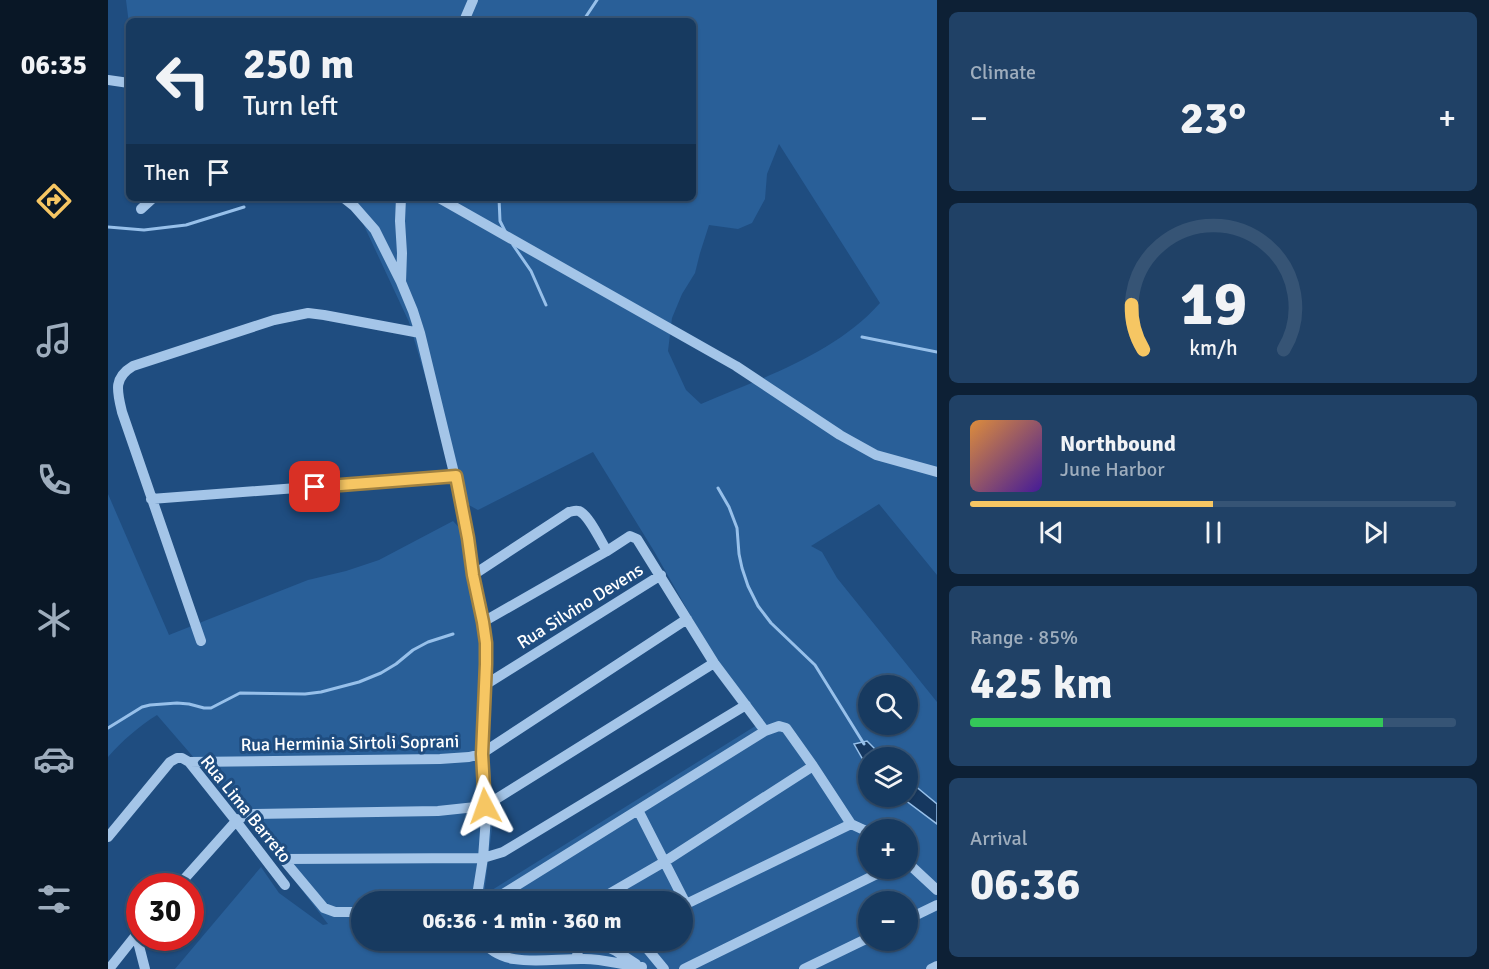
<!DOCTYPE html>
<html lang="en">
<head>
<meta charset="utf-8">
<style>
	:root { --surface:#173a60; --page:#204166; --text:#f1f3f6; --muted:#9eadbd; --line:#365475; --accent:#f6c663 }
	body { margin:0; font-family:Signika,sans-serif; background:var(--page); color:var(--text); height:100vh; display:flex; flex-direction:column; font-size:22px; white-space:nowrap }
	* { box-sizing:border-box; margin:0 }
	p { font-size:20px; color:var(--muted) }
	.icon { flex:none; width:33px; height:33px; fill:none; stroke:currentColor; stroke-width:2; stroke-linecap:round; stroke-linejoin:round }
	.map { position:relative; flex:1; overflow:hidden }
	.sheet { display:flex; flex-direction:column; gap:12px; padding:12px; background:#0d2035; width:552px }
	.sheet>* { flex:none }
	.top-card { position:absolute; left:18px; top:18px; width:570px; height:183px; border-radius:9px; box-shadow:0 2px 4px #0004,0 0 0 2px var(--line); background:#173a60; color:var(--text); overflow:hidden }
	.controls { position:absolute; left:750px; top:675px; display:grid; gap:12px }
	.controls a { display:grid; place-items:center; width:60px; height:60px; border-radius:50%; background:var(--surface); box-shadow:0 2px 4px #0004,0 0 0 2px var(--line); font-size:30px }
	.speed { position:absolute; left:18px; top:873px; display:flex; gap:12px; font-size:30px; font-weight:700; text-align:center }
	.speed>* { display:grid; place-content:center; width:78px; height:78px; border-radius:50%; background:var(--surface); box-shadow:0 2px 4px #0004,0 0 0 2px var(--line); line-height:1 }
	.speed .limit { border:9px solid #d22; background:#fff; color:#111 }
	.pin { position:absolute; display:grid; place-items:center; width:51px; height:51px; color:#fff; margin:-26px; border-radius:12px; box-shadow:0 3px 9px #0006 }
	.me { position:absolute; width:66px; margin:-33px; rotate:356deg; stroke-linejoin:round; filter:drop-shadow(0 0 4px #0008) }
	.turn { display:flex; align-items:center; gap:21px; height:126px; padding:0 18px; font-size:27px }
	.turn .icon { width:78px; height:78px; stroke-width:2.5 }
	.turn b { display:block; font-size:42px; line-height:51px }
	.then { display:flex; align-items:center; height:57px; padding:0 18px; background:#0003; gap:12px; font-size:22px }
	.big { font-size:45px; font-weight:800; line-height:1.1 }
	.sheet .widget { flex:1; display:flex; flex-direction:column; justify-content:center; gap:9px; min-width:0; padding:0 21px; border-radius:9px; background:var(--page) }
	.sheet .dial { align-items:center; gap:0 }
	.dial svg { height:156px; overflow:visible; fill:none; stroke:var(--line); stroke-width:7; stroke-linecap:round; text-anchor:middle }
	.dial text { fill:var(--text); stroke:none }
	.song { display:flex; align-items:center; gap:18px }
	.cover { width:72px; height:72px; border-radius:9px; background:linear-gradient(135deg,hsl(30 70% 55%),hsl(260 70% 35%)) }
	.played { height:6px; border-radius:3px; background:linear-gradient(90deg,var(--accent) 50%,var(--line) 50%) }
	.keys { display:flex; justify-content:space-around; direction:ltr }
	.heat { display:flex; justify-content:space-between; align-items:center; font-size:33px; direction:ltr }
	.charge { height:9px; border-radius:4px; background:linear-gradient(90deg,#34c759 85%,var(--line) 0) }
	.trip { position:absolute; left:243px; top:891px; width:342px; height:60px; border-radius:30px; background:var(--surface); box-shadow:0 2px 4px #0004,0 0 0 2px var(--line); font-weight:800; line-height:60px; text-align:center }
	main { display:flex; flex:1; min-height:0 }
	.dock { display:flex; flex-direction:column; width:108px; justify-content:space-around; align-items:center; background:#091726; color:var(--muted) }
	.dock .icon { width:42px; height:42px }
	.dock .current { color:var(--accent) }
	.dock b { font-size:27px; color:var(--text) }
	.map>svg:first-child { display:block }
	.green { fill:#295f98; fill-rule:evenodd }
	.water { fill:#15375f; stroke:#97c0ea; stroke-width:1.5 }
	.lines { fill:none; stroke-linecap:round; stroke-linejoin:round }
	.stream { stroke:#97c0ea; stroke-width:3 }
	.minor { stroke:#a4c5e8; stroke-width:10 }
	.route-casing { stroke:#a08140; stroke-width:15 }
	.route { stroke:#f6c663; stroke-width:10 }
	.labels { text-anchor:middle; stroke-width:6; stroke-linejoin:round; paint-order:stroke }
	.street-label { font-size:18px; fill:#fff; stroke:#1f4d80 }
</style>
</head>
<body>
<main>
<nav class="dock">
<b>06:35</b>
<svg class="icon current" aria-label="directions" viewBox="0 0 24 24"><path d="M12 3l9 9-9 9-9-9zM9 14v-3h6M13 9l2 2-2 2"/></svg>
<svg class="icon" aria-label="music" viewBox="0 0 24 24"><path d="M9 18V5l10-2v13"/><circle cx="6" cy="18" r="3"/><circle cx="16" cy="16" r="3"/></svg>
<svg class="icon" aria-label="phone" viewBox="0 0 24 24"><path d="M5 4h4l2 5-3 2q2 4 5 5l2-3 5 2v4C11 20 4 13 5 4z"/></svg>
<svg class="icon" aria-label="climate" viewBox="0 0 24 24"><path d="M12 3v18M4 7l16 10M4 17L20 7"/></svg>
<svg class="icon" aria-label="car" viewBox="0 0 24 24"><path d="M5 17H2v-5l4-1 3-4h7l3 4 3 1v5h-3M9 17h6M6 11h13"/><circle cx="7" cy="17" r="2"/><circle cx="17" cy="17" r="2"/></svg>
<svg class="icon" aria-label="filters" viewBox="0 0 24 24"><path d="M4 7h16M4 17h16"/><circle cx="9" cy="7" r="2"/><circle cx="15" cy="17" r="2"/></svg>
</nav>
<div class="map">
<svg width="829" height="969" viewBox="0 0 829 969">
	<rect width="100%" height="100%" fill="#1f4d80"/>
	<path class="green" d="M18,0H829V575L771,504L703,546L714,552L729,578L829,702V804L800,780V758L775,757L759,741L754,758L760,764V796L793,797L829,824V969H67L153,867L171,893L215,925L220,924L144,825L49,715C31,726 14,741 0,757V494L61,635L200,580L238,571L271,560L345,521L362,539L380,705L384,828L376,895L649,725L618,678L546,551L485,452L370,510C360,505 350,499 350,488L301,322L245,202L239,198H585V21H21V24ZM671,144L772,303C727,354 654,378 593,404L578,390L560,351L564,318L574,294L587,273L592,253L601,225L630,229L644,223L657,199L659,174ZM760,686H800V724H760ZM760,830H800V868H760ZM254,902H574V940H254ZM760,902H800V940H760Z"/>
	<path class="water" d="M759,741L775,757L760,758V764L754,758L746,744Z
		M800,780L829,804V824L793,797L800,796Z"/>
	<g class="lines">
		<path class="stream" d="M475,21L489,0
			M391,198L392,221L397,231
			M0,227L36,230L78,225L136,207
			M405,245L423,271L438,305
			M754,337L829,352
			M610,488L621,507L629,528L631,554L634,568L640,586L650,606L663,623L707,665L756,744
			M0,728L34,707L42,705L69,703L81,704L96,708H103L132,693L197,694L213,692L251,682L273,673L288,664L305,650L320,642L345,634"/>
		<path class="minor" d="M356,21L365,0
			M0,80L21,83
			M236,198L246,206L267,230L293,282L305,311L312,333L354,506L378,643V665L373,754L378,817L375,858L368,902
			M293,198L292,221L294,253L293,282
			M331,198L628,366L732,435L768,455L829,472
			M33,209L45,198
			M43,499L348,476
			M365,575L461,512C466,511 467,510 471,511C481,515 493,542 499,551
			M375,622L499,551L522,536L529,539L606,663L657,731
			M93,641L14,412C9,391 5,378 25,366L166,320L200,313L216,315L312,333
			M377,685L553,575
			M81,762L332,759L361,757L373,754L579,619
			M530,810L578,904
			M141,814L330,811L377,806L606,663
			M141,814L175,859L216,908L227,912H254
			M0,837L62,762L69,758H74L81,762L128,821L177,885
			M175,859L375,858L395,852L638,705
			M800,865H802L829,890
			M70,886L128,821L133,818
			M382,902L657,731L671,726L678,728L705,766L743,824L756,830L760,838
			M487,902L556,862L705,766
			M574,906L743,824
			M800,919L829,905
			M28,934L37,969
			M374,940C394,969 436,959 473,959C493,958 514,965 534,967
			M377,940C393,950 410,947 426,940
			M485,940L508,951L528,964
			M534,940L537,946L556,969
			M468,959L473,940
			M1,969L32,930
			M576,969L781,868
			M696,969L760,938
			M823,969L829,966"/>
	</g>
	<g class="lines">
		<defs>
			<path id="route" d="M207,487L348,476L360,538L365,575L375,622L378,643V664L374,754L377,806"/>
		</defs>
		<use href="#route" class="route-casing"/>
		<use href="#route" class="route"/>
	</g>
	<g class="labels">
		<g class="street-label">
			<text transform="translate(472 606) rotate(-32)" y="6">Rua Silvino Devens</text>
			<text transform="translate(242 743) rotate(-1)" y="6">Rua Herminia Sirtoli Soprani</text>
			<text transform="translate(138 809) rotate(51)" y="6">Rua Lima Barreto</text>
		</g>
	</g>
</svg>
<div class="controls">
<a><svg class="icon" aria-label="search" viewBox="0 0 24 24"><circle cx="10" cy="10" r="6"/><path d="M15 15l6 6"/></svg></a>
<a><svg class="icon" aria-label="layers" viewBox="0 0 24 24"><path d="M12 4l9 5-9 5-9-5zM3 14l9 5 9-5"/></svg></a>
<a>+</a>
<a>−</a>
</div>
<div class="speed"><div class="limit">30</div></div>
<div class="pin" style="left:207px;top:487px;background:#d93025"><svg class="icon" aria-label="arrive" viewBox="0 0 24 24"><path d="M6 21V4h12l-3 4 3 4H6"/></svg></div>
<svg class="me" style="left:377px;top:806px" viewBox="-20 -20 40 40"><path d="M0-17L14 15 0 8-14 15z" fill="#f6c663" stroke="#fff" stroke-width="4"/></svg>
<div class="trip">06:36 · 1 min · 360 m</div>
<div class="top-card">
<div class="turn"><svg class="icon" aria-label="left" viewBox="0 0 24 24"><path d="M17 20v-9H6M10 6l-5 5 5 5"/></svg><div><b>250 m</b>Turn left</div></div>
<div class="then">Then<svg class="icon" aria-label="arrive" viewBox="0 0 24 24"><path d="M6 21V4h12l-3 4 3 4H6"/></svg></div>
</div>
</div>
<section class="sheet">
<div class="widget"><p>Climate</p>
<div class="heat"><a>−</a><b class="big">23°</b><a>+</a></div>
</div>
<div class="widget dial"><svg viewBox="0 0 100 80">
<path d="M14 69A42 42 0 1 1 86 69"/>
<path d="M14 69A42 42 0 0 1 8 46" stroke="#f6c663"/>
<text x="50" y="56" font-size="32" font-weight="700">19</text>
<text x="50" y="72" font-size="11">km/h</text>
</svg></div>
<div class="widget">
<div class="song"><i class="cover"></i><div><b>Northbound</b><p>June Harbor</p></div></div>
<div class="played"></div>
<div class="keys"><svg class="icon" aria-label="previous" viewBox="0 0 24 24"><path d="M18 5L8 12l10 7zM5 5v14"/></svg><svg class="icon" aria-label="pause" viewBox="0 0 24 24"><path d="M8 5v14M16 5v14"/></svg><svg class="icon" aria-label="next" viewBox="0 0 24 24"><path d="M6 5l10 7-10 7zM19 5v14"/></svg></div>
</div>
<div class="widget"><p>Range · 85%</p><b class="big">425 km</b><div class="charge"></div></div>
<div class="widget"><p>Arrival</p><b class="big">06:36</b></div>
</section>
</main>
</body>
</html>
